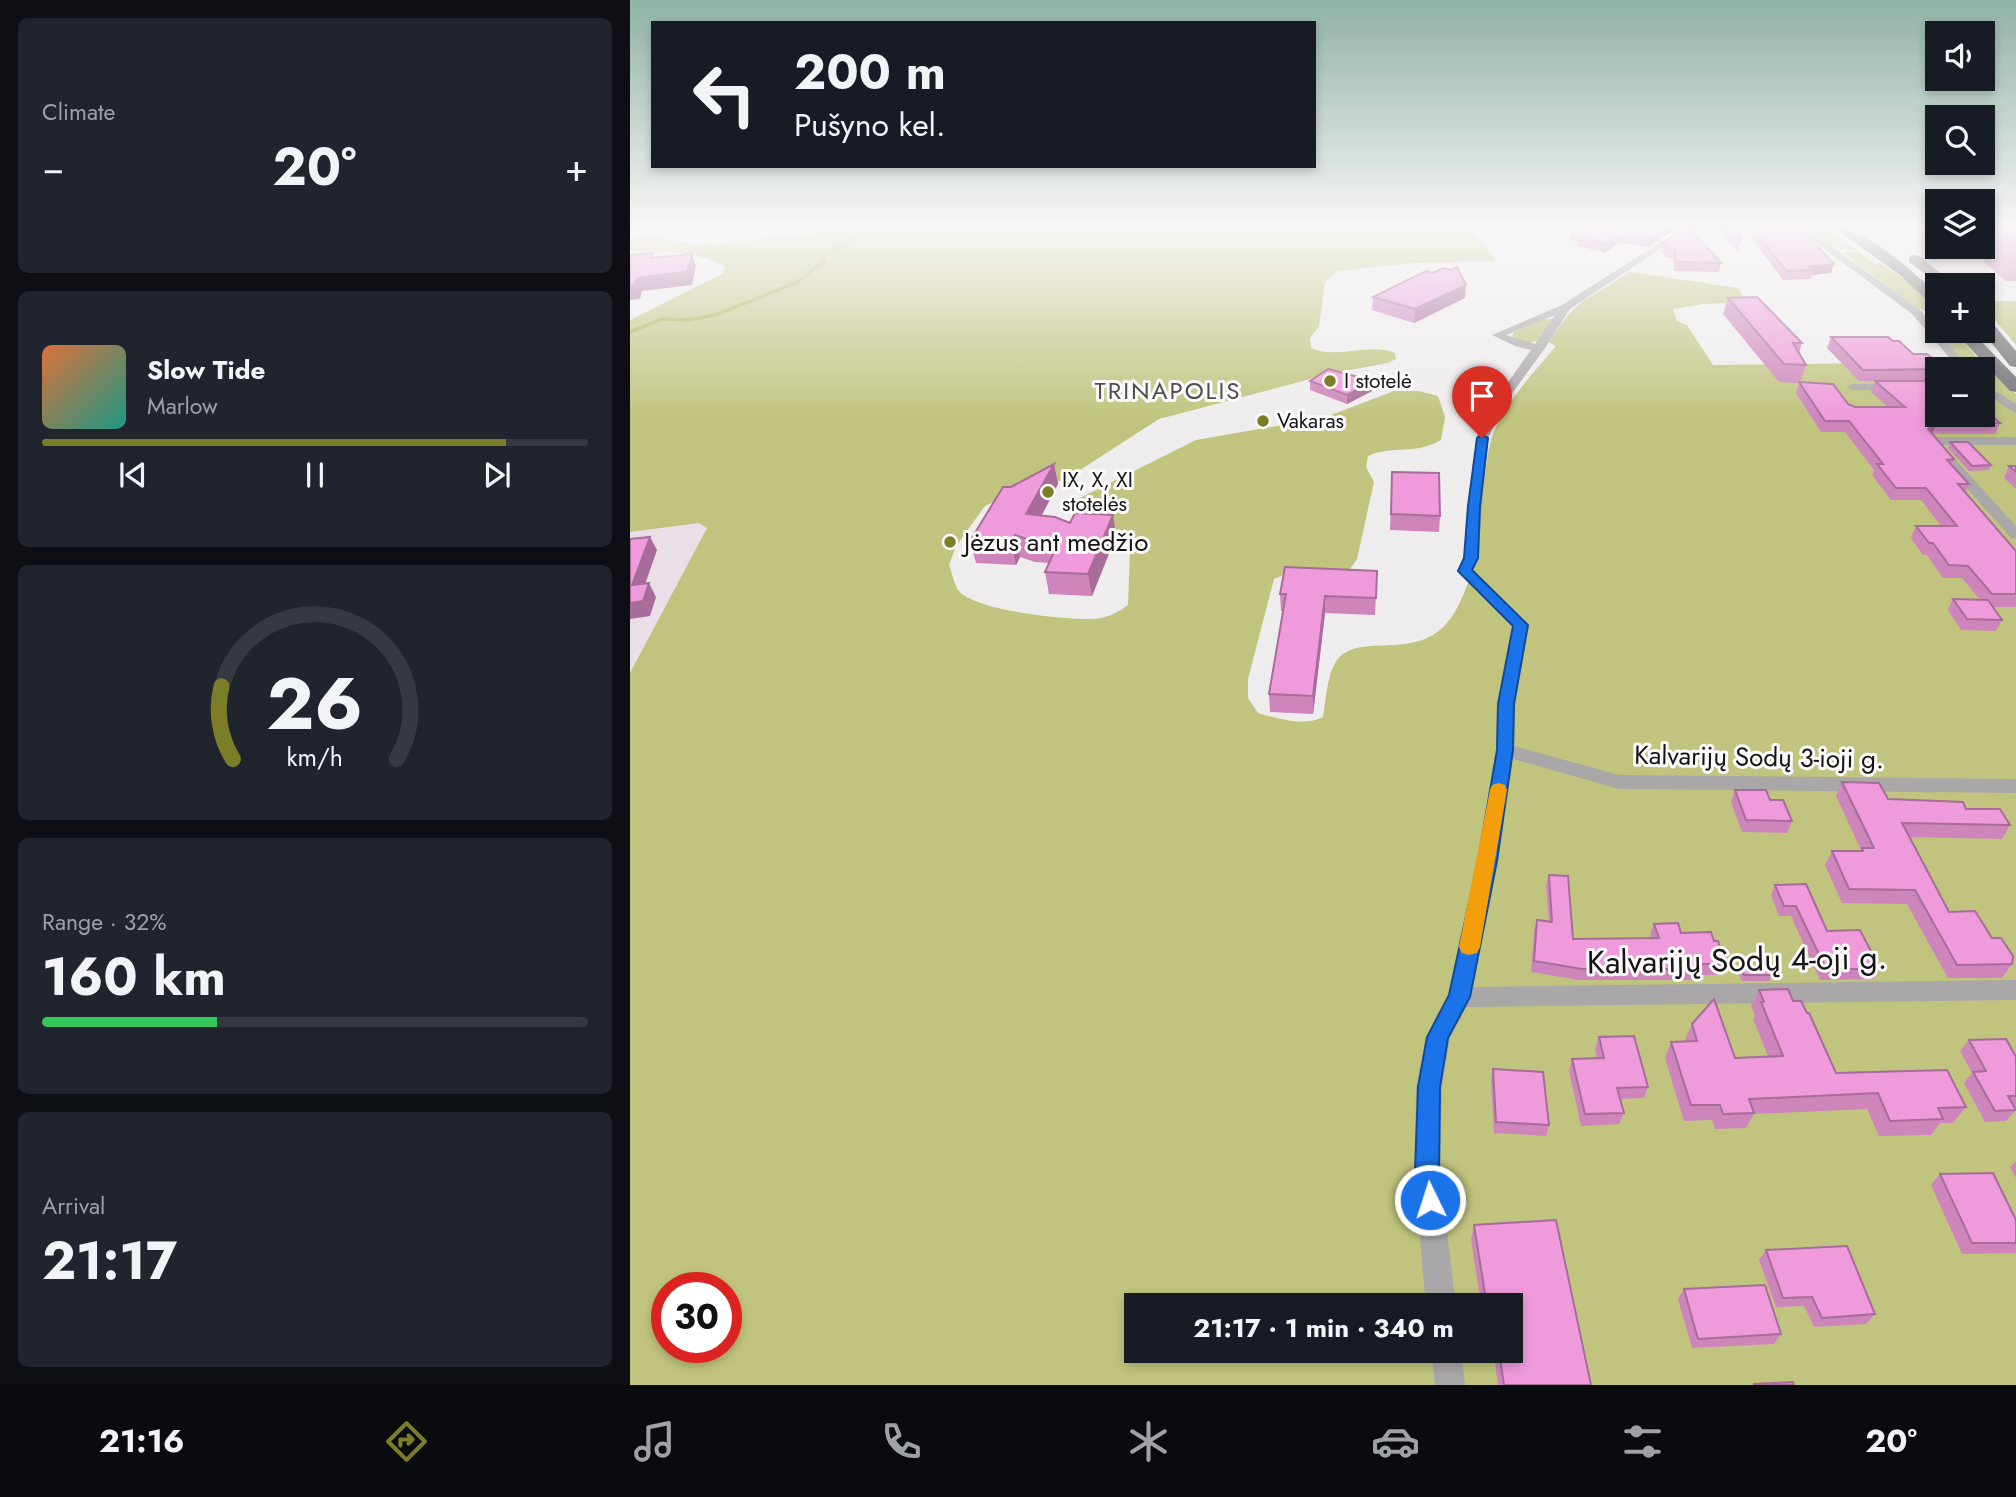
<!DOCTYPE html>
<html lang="en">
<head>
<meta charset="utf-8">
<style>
	:root { --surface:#171b24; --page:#20242c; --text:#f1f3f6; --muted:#9ea1a6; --line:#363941; --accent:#7b7e27 }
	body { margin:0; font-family:Jost,sans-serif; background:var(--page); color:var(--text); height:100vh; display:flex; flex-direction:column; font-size:26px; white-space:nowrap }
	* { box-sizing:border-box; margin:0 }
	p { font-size:23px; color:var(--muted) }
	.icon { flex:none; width:38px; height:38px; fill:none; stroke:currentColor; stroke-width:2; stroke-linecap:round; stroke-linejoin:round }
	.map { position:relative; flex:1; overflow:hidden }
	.panel { display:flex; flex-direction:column; gap:18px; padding:18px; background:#0d0f14; width:630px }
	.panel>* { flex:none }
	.hud { position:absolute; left:21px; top:21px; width:665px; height:147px; border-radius:0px; box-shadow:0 4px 10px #0003; background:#171b24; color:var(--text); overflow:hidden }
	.tools { position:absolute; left:1295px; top:21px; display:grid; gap:14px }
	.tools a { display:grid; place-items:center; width:70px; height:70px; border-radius:0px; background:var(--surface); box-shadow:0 4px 10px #0003; font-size:35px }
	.speed { position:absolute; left:21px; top:1272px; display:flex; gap:14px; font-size:35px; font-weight:700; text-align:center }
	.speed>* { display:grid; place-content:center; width:91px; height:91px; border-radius:50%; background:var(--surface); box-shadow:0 4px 10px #0003; line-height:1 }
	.speed .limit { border:10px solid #d22; background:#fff; color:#111 }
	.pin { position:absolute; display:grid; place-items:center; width:60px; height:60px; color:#fff; margin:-72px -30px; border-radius:50% 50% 50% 0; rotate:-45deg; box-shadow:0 0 7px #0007 }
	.pin .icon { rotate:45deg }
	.me { position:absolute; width:77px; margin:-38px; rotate:356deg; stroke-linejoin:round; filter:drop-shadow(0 0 5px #0008) }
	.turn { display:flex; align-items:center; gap:24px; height:147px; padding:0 28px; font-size:32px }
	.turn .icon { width:91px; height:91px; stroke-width:2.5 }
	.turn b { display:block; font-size:49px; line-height:60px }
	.big { font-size:52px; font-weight:700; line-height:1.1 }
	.panel .widget { flex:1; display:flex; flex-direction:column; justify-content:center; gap:10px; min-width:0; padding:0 24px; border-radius:10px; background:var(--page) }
	.panel .dial { align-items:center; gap:0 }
	.dial svg { height:182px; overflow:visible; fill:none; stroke:var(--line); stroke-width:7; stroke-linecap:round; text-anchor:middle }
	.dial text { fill:var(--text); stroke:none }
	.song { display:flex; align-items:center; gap:21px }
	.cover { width:84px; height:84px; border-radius:10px; background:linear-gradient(135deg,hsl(20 70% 55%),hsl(170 70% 35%)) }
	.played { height:7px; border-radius:4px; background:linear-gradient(90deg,var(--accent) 85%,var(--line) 85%) }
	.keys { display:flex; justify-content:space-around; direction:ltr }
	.heat { display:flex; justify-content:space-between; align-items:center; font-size:38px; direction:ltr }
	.charge { height:10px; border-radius:5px; background:linear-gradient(90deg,#34c759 32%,var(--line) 0) }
	.trip { position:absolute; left:494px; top:1293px; width:399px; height:70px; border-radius:0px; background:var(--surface); box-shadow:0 4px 10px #0003; font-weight:700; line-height:70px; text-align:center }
	.menu { display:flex; height:112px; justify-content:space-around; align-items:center; background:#090b0e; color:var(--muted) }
	.menu .icon { width:49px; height:49px }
	.menu .on { color:var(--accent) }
	.menu b { font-size:32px; color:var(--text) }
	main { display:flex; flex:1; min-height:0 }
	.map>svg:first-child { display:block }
	.built { fill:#e9dfe6 }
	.green { fill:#c0c47e; fill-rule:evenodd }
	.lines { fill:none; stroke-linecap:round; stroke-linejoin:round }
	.stream { stroke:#aaad43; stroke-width:3.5 }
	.street { fill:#a9a7a8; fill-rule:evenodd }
	.primary { fill:#706e70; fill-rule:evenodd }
	.wall { fill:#ce85bc }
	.shaded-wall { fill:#a76c99 }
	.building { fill:#ef9bdb; stroke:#a76c99; stroke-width:2 }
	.route { fill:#1a73e8; stroke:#114b97; stroke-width:2 }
	.slow { fill:#f59e0b }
	.poi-dot { fill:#7b7e27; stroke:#fcf9fb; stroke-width:2.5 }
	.labels { text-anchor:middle; stroke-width:6; stroke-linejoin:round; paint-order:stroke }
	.far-poi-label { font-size:21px; fill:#161516; stroke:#fcf9fb; text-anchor:start }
	.far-quarter-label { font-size:24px; letter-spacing:2px; fill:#504d4f; stroke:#fcf9fb }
	.poi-label { font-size:26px; fill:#161516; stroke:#fcf9fb; text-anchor:start }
	.street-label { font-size:26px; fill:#161516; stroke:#fcf9fb }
	.near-street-label { font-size:32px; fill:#161516; stroke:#fcf9fb }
</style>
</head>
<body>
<main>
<section class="panel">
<div class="widget"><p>Climate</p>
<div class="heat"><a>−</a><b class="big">20°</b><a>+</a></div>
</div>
<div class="widget">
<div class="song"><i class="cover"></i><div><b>Slow Tide</b><p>Marlow</p></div></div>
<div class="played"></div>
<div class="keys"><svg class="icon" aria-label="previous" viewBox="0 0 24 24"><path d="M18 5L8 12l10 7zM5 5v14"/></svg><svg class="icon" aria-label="pause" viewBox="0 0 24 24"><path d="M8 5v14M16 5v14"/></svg><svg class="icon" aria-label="next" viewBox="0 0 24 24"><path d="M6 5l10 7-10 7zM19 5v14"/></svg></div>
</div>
<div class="widget dial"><svg viewBox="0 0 100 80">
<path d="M14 69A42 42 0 1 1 86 69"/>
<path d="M14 69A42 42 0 0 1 9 37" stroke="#7b7e27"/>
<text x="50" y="56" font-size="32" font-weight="700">26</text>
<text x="50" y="72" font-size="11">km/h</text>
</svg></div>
<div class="widget"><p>Range · 32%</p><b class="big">160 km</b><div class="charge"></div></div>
<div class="widget"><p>Arrival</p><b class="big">21:17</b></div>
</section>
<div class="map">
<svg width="1386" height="1385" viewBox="0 0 1386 1385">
	<rect width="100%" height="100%" fill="#efecee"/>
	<path class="built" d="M1254,226H1307V247H1353V226H1386V259L1305,258Z
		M69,523L77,528L0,673V532Z"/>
	<path class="green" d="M217,226H838L842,229L867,261L785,263L707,271L695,282L689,326L680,338L681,348C707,360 738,342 765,353L766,359L758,363L703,373L529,419L436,479L372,498L355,506L326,546L319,565C322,572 324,584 328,590C344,611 437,620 463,619C477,618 487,613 498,605L500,551L495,535L452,520L442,510L448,499L566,440L693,418L764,391H789L808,396L815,417L811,440C786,455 762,445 738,456L736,467L744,482L727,559L720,569L684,574H657L644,579L618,679V698L628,713C650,719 672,727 693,717C696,700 697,674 707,660C733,628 795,669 827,608C848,570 849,527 854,484C856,469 857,452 862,437C874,403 903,374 926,346L918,342L938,315L952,302L1000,272L1108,288L1117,302L1073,304L1043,309L1047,321L1057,325L1083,365L1324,362L1332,369H1307V415H1353V388L1386,413V1385H0V673L77,528L69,523L0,532V320L92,274L95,266C66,252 31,249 0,251V239L29,238L69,245L112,242L144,237L164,238ZM37,1288H96V1348H37ZM506,1306H880V1351H506Z
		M1177,226H1194L1227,250C1204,251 1192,240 1177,226Z
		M1212,252H1229L1245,264L1251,263L1287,288L1307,309L1297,311L1285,307Z
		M1353,301H1386V345L1353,306Z
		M913,319H923L912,339L900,343L884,339L882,336L884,332Z
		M1307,331H1324L1350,361L1386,394V406L1353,381V369H1339Z"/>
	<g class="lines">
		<path class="stream" d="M0,332L32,319L59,320L86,315L165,283C178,276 181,268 195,262L191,259L194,254L207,252L202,250L219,243L221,237L214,230L218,226"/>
		<path class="street" d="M153,226H164L145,233V229Z
			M1056,226H1065L940,309L915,348L873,406L858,438L848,558L843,570L899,625L885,704L884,746L989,775L1386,779V793L989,789L883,759L867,861L843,987L1386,980V1000L836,1007L820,1038L812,1087L810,1174L826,1306H796L784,1174L786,1087L796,1037L818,996L847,861L866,750L867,704L883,626L827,571L834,558L846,438L861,406L901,350L885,346L862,335L932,305ZM925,315L905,344L876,335Z
			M1164,226H1173L1290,310L1340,369H1329L1282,314Z
			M1307,383V389L1222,390L1216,387L1222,384Z
			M1353,383L1386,404V414L1353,391Z
			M1302,437H1386V445H1312L1386,526V539L1381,538L1298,444L1296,441Z
			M801,1351H831L835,1385H805Z"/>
		<path class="primary" d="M1202,226C1234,226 1283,272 1307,294V306L1302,305L1270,275Z
			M1284,255L1289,256L1326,285H1310L1279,262V256Z
			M1353,317L1359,319L1386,351V367L1380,366L1352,331Z
			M1324,331H1341L1386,377V392L1380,391Z"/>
	</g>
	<path class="wall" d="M0,226H37L33,227Z
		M115,226H146L115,227Z
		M930,226H1052L1017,247L996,243L988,244L974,253L948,246V242L940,240L941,231L947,228Z
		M1060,226H1073L1064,234L1091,263L1089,272L1044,271L1043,259L1035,257L1032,251L1034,242Z
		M1082,226H1111L1110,243L1108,251Z
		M1113,226H1162L1201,273L1182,275L1181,279L1153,280Z
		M1368,228L1386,229V281H1376L1354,262Z
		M836,285L835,298L784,323L742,310L743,297Z
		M1098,298L1172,343L1169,353L1176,365L1170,382L1225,407H1258L1241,392L1245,381L1353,415V392L1362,399L1357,410H1355L1370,423L1365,434H1303L1324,459L1322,464L1339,484L1335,493L1386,551V607H1363L1372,620L1366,631L1331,630L1318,610L1323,599L1350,600L1332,578H1313L1297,555H1293L1281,538L1286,526H1311L1291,500H1261L1242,475L1244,470L1215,432H1191L1166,393L1169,383L1149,382L1093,314Z
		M1201,337L1263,341L1307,369V381H1229L1197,348Z
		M680,381H744V390L717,404L680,390Z
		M1320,442L1361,465L1359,470L1339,471L1318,448Z
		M424,464L428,484L411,516L440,523L483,515L486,536L462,596L419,594L415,572L419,563L405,562L390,557L386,565L346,563L340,541Z
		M1379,466H1386V489L1374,478Z
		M762,472L810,516L809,532L760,530Z
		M747,571L745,615L695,613L683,714L640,712L639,694L653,611H651L650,594Z
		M1212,782L1258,799L1336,809L1380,825L1372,839L1280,837L1319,912L1362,938L1382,964L1372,978H1318L1277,904L1212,903L1195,865L1202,851H1230L1231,850L1206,796Z
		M1105,790L1140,800L1162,821L1157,833L1112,832L1101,802Z
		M919,875L943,939L1021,938L1020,935L1024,924L1051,933L1084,941L1095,964L1090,975H1067L1065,980H949L901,972L904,931L907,920L919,922L916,886Z
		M1145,885L1197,931L1250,969L1244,979L1190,980L1161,916H1149L1141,895Z
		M1111,966L1142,975L1139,981H1112L1108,972Z
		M1129,990L1163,1001L1206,1073L1336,1107L1323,1123H1310L1301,1135L1249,1136L1237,1109L1124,1114L1116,1128L1085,1129L1082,1120L1054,1121L1035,1058L1041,1042L1055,1041V1040L1062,1024L1105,1058L1138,1056L1123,1019L1125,1016L1121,1006Z
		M969,1037L1018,1087L1014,1098L990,1099L994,1113L989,1124L951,1126L939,1071L942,1059L967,1058L965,1049Z
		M1339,1040L1386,1057V1107H1384L1386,1110L1376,1121L1355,1122L1334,1083L1342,1073L1330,1051Z
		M863,1069L919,1125L916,1136L864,1133L861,1081Z
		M1386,1161V1178L1380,1167Z
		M1310,1174L1386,1220V1253L1332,1254L1301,1185Z
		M844,1225L961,1385H868L864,1354L859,1355L858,1351H880V1306H851L841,1239Z
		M1136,1250L1245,1314L1236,1324L1184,1327L1174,1306L1146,1307L1129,1260Z
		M1054,1289L1151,1334L1144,1344L1062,1348L1048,1299Z"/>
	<path class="shaded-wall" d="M1040,226H1052L1017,247L1019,239Z
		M1066,226H1073L1059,238L1061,230Z
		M998,235L996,243L988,244L974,253L976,244L989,236Z
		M62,254L66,266L62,285L12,291L10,299L0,300V286L7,278Z
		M1204,264L1201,273L1182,275L1183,270L1179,267Z
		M836,285L835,298L784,323L785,309Z
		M744,381V390L717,404V395Z
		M1307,423L1302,434L1298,429Z
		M424,464L428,484L401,536L396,514Z
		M483,515L486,536L462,596L458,574Z
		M385,535L390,557L386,565L381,543Z
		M20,537L27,550L10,599L2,585Z
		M19,583L26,597L20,616L0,619V603Z
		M695,596V613L683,714V696Z"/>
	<path class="building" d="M952,226H1040L1019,239L998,235L989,236L976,244L949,237L955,234L941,231Z
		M1060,226H1066L1061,230L1091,263L1046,262L1045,250L1037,249L1034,242Z
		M1092,226H1111L1110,243Z
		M1121,226H1162L1179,237L1204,264L1179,267L1183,270L1156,271Z
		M1368,228L1386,229V243Z
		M23,253L21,258L62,254L57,272L7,278L4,286H0V255Z
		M827,267L836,285L785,309L743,297L796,271L803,273L813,268L821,270Z
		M1127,297L1172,343H1163L1176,365L1154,364L1098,298Z
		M1201,337H1258L1263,341H1269L1283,354H1297L1316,369L1233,370Z
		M698,369L744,381L717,395L680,381Z
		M1245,381H1307V415H1353V408L1370,423H1307L1298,429L1324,459L1317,460L1339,484H1328L1386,551V594H1362L1338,566L1319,565L1303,543H1299L1286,526H1327L1296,488H1266L1247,464H1253L1219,421H1195L1169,382L1203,384L1218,404L1225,407H1275Z
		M1353,392L1362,399H1353Z
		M1320,442H1338L1361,465L1342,466Z
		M424,464L396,514L425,517L440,523L445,513L483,515L458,574L415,572L428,543L400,540L385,535L381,543L340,541L373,487H381Z
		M1379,466H1386V472Z
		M762,472L809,473L810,516L761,514Z
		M20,537L2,585L19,583L13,601L0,603V539Z
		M655,567L747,571L746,598L695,596L683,696L639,694L656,594H650Z
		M1323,599L1358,600L1372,620L1337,619Z
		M1212,782L1249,783L1258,799L1333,802L1336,809H1370L1380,825L1272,823L1319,912L1345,911L1362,938H1371L1383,956L1382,964L1327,965L1285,890L1219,889L1202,851H1233L1232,848H1244Z
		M1105,790H1136L1140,800H1153L1162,821L1116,820Z
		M919,875L938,876L943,939L1029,938L1024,924L1048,923L1051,933L1081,932L1084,941H1088L1095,964H1068L1069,969H952L904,961L907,920L922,922Z
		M1176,884L1197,931L1230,930L1250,969H1196L1166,906H1154L1145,885Z
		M1111,966H1138L1142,975H1114Z
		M1158,989L1163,1001H1171L1177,1013H1179L1206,1073L1317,1070L1336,1107L1308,1108L1313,1119L1260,1121L1248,1093L1119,1099L1124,1113L1093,1114L1090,1105H1061L1041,1042L1067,1041L1062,1024L1084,999L1105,1058L1153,1056L1131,1002H1134L1129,990Z
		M1004,1036L1018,1087L987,1088L994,1113L955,1114L942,1059L974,1058L969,1037Z
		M1376,1039L1386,1057V1096H1378L1386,1110L1365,1111L1343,1072L1356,1071L1339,1040Z
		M863,1069L913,1072L919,1125L866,1122Z
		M1363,1173L1386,1220V1243H1342L1310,1174Z
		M926,1220L961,1385H874L869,1351H880V1306H857L844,1225Z
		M1217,1246L1245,1314L1192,1318L1182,1297L1153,1298L1136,1250Z
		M1135,1285L1151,1334L1068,1339L1054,1289Z
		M1163,1382L1164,1385L1123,1384Z"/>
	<linearGradient id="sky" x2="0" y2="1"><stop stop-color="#8fb1a6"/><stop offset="0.54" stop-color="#f8f6f7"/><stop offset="1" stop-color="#f8f6f7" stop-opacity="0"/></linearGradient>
	<rect width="1386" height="420" fill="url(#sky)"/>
	<path class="route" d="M852,435L858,438L850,506L848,558L842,570L898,625L884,704L883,750L867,861L840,997L818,1038L810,1087L809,1174L812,1200L809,1209L800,1213L791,1209L785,1174L788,1087L797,1037L819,995L848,861L867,750L868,704L883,626L828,571L834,558L838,506L847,438Z"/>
	<path class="slow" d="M869,783L875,785L877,790L850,947L847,953L839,955L832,953L829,947L860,790L862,785Z"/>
	<g class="poi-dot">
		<circle cx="700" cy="381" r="7"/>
		<circle cx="633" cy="421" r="7"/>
		<circle cx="418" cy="492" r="7"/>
		<circle cx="320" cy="542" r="7"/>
	</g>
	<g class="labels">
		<g class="far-poi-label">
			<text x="714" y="388">I stotelė</text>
			<text x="647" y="428">Vakaras</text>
			<text x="432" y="487">IX, X, XI<tspan x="432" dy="24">stotelės</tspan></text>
		</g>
		<g class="far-quarter-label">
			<text x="538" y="399">TRINAPOLIS</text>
		</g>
		<g class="poi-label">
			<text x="334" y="551">Jėzus ant medžio</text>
		</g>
		<g class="street-label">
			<text transform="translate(1129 757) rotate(1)" y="9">Kalvarijų Sodų 3-ioji g.</text>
		</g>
		<g class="near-street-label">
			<text transform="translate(1107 960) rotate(-1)" y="11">Kalvarijų Sodų 4-oji g.</text>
		</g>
	</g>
</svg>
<div class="tools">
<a><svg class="icon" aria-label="sound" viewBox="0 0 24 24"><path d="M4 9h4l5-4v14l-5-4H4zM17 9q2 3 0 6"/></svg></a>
<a><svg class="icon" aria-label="search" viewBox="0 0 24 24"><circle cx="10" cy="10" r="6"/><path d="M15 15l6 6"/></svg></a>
<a><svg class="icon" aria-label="layers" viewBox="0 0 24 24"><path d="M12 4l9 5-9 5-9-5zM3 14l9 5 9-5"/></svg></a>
<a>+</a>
<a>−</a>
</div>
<div class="speed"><div class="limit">30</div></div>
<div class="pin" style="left:852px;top:438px;background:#d93025"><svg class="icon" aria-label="arrive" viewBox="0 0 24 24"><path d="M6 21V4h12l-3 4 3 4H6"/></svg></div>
<svg class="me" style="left:800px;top:1200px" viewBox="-20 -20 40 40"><circle r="17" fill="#1a73e8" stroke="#fff" stroke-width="3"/><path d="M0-11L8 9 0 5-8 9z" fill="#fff"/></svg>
<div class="trip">21:17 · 1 min · 340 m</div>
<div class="hud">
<div class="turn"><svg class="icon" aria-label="left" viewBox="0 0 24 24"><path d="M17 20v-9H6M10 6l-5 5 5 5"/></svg><div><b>200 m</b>Pušyno kel.</div></div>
</div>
</div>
</main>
<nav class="menu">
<b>21:16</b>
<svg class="icon on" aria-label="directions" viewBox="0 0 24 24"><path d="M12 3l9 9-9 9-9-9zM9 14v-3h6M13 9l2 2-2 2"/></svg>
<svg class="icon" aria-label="music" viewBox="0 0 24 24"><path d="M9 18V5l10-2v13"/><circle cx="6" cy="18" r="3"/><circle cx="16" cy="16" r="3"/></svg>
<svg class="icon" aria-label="phone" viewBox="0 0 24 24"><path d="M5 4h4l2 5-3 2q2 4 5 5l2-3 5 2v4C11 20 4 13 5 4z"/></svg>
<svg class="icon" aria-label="climate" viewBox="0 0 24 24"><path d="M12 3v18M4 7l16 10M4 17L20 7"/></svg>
<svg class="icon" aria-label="car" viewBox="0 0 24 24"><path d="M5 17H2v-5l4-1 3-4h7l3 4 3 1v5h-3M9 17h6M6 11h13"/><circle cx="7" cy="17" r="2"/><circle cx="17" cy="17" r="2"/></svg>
<svg class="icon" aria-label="filters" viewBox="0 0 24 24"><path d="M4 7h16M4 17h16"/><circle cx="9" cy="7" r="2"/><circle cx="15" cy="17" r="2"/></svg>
<b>20°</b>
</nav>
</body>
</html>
